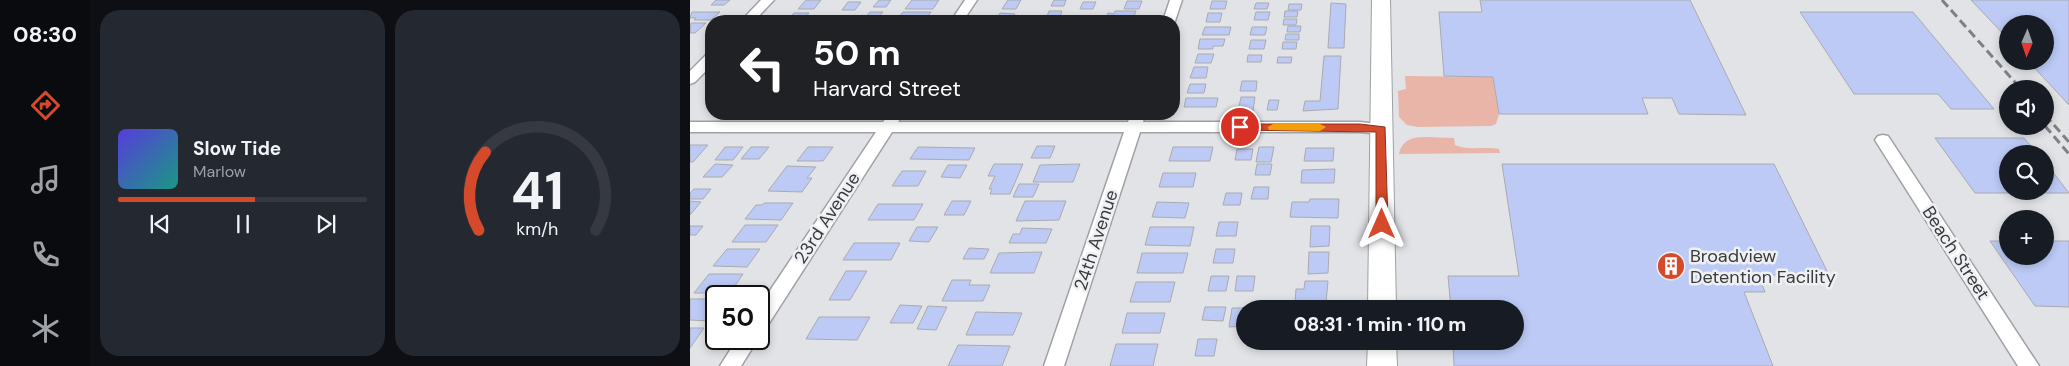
<!DOCTYPE html>
<html lang="en">
<head>
<meta charset="utf-8">
<style>
	:root { --surface:#171b24; --page:#242831; --text:#f1f3f6; --muted:#9ea1a6; --line:#363941; --accent:#d44a2a }
	body { margin:0; font-family:"DM Sans",sans-serif; background:var(--page); color:var(--text); height:100vh; display:flex; flex-direction:column; font-size:19px; white-space:nowrap }
	* { box-sizing:border-box; margin:0 }
	p { font-size:16px; color:var(--muted) }
	.icon { flex:none; width:28px; height:28px; fill:none; stroke:currentColor; stroke-width:2; stroke-linecap:round; stroke-linejoin:round }
	.map { position:relative; flex:1; overflow:hidden }
	.details { display:flex; flex-direction:column; gap:10px; padding:10px; background:#0d0f14; width:600px }
	.details>* { flex:none }
	.top-card { position:absolute; left:15px; top:15px; width:475px; height:105px; border-radius:20px; box-shadow:0 2px 8px #0003; background:#202124; color:#fff; overflow:hidden }
	.needle { width:32px; rotate:182deg }
	.tools { position:absolute; left:1309px; top:15px; display:grid; gap:10px }
	.tools a { display:grid; place-items:center; width:55px; height:55px; border-radius:50%; background:var(--surface); box-shadow:0 2px 8px #0003; font-size:25px }
	.speed { position:absolute; left:15px; top:285px; display:flex; gap:10px; font-size:25px; font-weight:700; text-align:center }
	.speed>* { display:grid; place-content:center; width:65px; height:65px; border-radius:50%; background:var(--surface); box-shadow:0 2px 8px #0003; line-height:1 }
	.speed .limit { border:2px solid #111; border-radius:8px; background:#fff; color:#111 }
	.pin { position:absolute; display:grid; place-items:center; width:42px; height:42px; color:#fff; margin:-21px; border:2px solid #fff; border-radius:50%; box-shadow:0 1px 5px #0007 }
	.me { position:absolute; width:55px; margin:-28px; rotate:0deg; stroke-linejoin:round; filter:drop-shadow(0 0 4px #0008) }
	.turn { display:flex; align-items:center; gap:18px; height:105px; padding:0 25px; font-size:22px }
	.turn .icon { width:65px; height:65px; stroke-width:2.5 }
	.turn b { display:block; font-size:35px; line-height:42px }
	.details .tile { flex:1; display:flex; flex-direction:column; justify-content:center; gap:8px; min-width:0; padding:0 18px; border-radius:20px; background:var(--page) }
	.details .dial { align-items:center; gap:0 }
	.dial svg { height:130px; overflow:visible; fill:none; stroke:var(--line); stroke-width:7; stroke-linecap:round; text-anchor:middle }
	.dial text { fill:var(--text); stroke:none }
	.song { display:flex; align-items:center; gap:15px }
	.cover { width:60px; height:60px; border-radius:8px; background:linear-gradient(135deg,hsl(250 70% 55%),hsl(170 70% 35%)) }
	.played { height:5px; border-radius:2px; background:linear-gradient(90deg,var(--accent) 55%,var(--line) 55%) }
	.keys { display:flex; justify-content:space-around; direction:ltr }
	.details .tiles { flex:1; display:grid; gap:10px; grid-template-columns:repeat(2,1fr) }
	.trip { position:absolute; left:546px; top:300px; width:288px; height:50px; border-radius:25px; background:var(--surface); box-shadow:0 2px 8px #0003; font-weight:800; line-height:50px; text-align:center }
	main { display:flex; flex:1; min-height:0 }
	.dock { display:flex; flex-direction:column; width:90px; justify-content:space-around; align-items:center; background:#090b0e; color:var(--muted) }
	.dock .icon { width:35px; height:35px }
	.dock .selected { color:var(--accent) }
	.dock b { font-size:22px; color:var(--text) }
	.map>svg:first-child { display:block }
	.green { fill:#e9b5a8 }
	.building { fill:#bccaf5; stroke:#aaabae }
	.lines { fill:none; stroke-linecap:round; stroke-linejoin:round }
	.street-casing { stroke:#a0a1a4; stroke-width:3 }
	.secondary-casing { stroke:#a0a1a4; stroke-width:2 }
	.street { fill:#fff; fill-rule:evenodd }
	.secondary { fill:#fff; fill-rule:evenodd }
	.rail { stroke:#7f8082; stroke-width:3; stroke-dasharray:9 4.5; stroke-linecap:butt }
	.route { fill:#d44a2a; stroke:#8a301b }
	.slow { fill:#f59e0b }
	.labels { text-anchor:middle; stroke-width:5; stroke-linejoin:round; paint-order:stroke }
	.street-label { font-size:18px; fill:#3a3b3c; stroke:#eff0f3 }
	.poi-label { font-size:18px; fill:#3a3b3c; stroke:#eff0f3; text-anchor:start }
</style>
</head>
<body>
<main>
<nav class="dock">
<b>08:30</b>
<svg class="icon selected" aria-label="directions" viewBox="0 0 24 24"><path d="M12 3l9 9-9 9-9-9zM9 14v-3h6M13 9l2 2-2 2"/></svg>
<svg class="icon" aria-label="music" viewBox="0 0 24 24"><path d="M9 18V5l10-2v13"/><circle cx="6" cy="18" r="3"/><circle cx="16" cy="16" r="3"/></svg>
<svg class="icon" aria-label="phone" viewBox="0 0 24 24"><path d="M5 4h4l2 5-3 2q2 4 5 5l2-3 5 2v4C11 20 4 13 5 4z"/></svg>
<svg class="icon" aria-label="climate" viewBox="0 0 24 24"><path d="M12 3v18M4 7l16 10M4 17L20 7"/></svg>
</nav>
<section class="details">
<div class="tiles">
<div class="tile">
<div class="song"><i class="cover"></i><div><b>Slow Tide</b><p>Marlow</p></div></div>
<div class="played"></div>
<div class="keys"><svg class="icon" aria-label="previous" viewBox="0 0 24 24"><path d="M18 5L8 12l10 7zM5 5v14"/></svg><svg class="icon" aria-label="pause" viewBox="0 0 24 24"><path d="M8 5v14M16 5v14"/></svg><svg class="icon" aria-label="next" viewBox="0 0 24 24"><path d="M6 5l10 7-10 7zM19 5v14"/></svg></div>
</div>
<div class="tile dial"><svg viewBox="0 0 100 80">
<path d="M14 69A42 42 0 1 1 86 69"/>
<path d="M14 69A42 42 0 0 1 18 21" stroke="#d44a2a"/>
<text x="50" y="56" font-size="32" font-weight="700">41</text>
<text x="50" y="72" font-size="11">km/h</text>
</svg></div>
</div>
</section>
<div class="map">
<svg width="1379" height="366" viewBox="0 0 1379 366">
	<rect width="100%" height="100%" fill="#e2e3e6"/>
	<path class="green" d="M715,76L803,77L809,114L806,124L801,126L728,127L717,125L709,117L708,91L716,89Z
		M735,137L764,138L765,145C778,151 794,146 809,149L810,153L709,154C712,140 722,137 735,137Z"/>
	<path class="building" d="M26,0H40L34,5H21Z
		M116,0H131L124,9H108Z
		M189,0H201L196,7H183Z
		M222,0H249L243,9H215Z
		M318,0H331L326,9H312Z
		M364,0H376L374,6H361Z
		M790,0H1000L1056,115L989,114L982,98H952L958,114H809L803,77L754,76L749,12H792Z
		M1281,0H1379V105L1338,61H1355V24H1318V39Z
		M437,1H452L449,9H434Z
		M522,1H537L535,9H520Z
		M158,2H171L165,10H152Z
		M393,2H406L403,9H390Z
		M566,3H579L577,9H564Z
		M641,3L656,4L654,48H638Z
		M599,4H612L611,10H598Z
		M359,11H372L369,19H356Z
		M425,11H446L442,21H415L418,13L424,14Z
		M595,11H608L607,17H594Z
		M2,12H30L21,20H4L6,18H0Z
		M180,12H193L187,19H174Z
		M213,12H241L234,21H206Z
		M566,12H580L578,20H564Z
		M1110,12H1223L1304,109H1261L1248,94H1164Z
		M104,13H119L112,21H97Z
		M310,13L325,14L320,21H305Z
		M518,13H532L530,22H516Z
		M386,16H399L397,21H384Z
		M594,19H607L606,25H593Z
		M1,23H16L5,33H0Z
		M598,26H611L610,32H597Z
		M515,27H541L539,35H512Z
		M562,27H577L575,35H560Z
		M596,34H609V40H595Z
		M510,39H535L533,46H523V49H508Z
		M561,40H576L574,49H559Z
		M593,42H607L606,49H592Z
		M508,54H524L521,63H505Z
		M558,55H572L571,62H557Z
		M634,56H651L648,109L613,111L615,101H630Z
		M588,57H602L601,63H587Z
		M504,67H518L516,78H500Z
		M552,81H567L566,91H550Z
		M500,84H516L514,93H497Z
		M551,97H565L563,111H548Z
		M496,98H528L526,107H494Z
		M579,100H589L587,110H577Z
		M1245,138H1334L1348,154H1318V191H1355V162L1379,193H1285Z
		M0,145H18L3,162H0Z
		M347,146H365L360,158H341Z
		M35,147H53L43,160H25Z
		M61,147H79L69,159H51Z
		M118,147H143L133,161H107Z
		M228,147L285,148L279,160L220,159Z
		M483,147H523L520,161H479Z
		M569,147H584L581,162H566Z
		M616,148H644L643,161H614Z
		M547,149H563L561,160H545Z
		M25,164L43,165L32,177H13Z
		M304,164H333L320,194H300L302,189H299L305,176H298Z
		M390,164L383,182H343L350,165Z
		M567,164H582L580,175H565Z
		M812,164H1084L1139,275H1068L1075,292H1054L1083,366H764L763,341H825V309H761L758,276H829Z
		M258,165H277L270,178L251,177Z
		M97,166L126,167L117,178H122L112,192L78,191Z
		M645,169L644,183H611L612,170Z
		M212,171H236L228,186H202Z
		M473,173H506L503,187H469Z
		M329,184H349L343,197H323Z
		M564,187H579L578,199H561Z
		M4,189H21L13,199H0V193Z
		M536,193H552L550,205H533Z
		M620,199H649L648,218L600,217L602,202H619Z
		M0,201L11,202L0,215Z
		M262,201H281L274,215H254Z
		M335,201H376L369,220L326,221Z
		M467,202L499,203L495,218L462,217Z
		M74,203H103L91,220L55,219L66,205H72Z
		M188,204H233L224,220H178Z
		M529,222H548L546,236H526Z
		M55,225H88L76,242H42Z
		M0,226H13L6,235H0Z
		M621,226H640L639,246L620,247Z
		M227,227H248L239,242L219,241Z
		M460,227H504L500,246L455,245Z
		M332,228L362,229L356,243H319L323,234H330Z
		M1300,241H1318V256H1355V241H1379V307L1345,306Z
		M164,243H210L201,260H153Z
		M279,248L299,249L294,259H273Z
		M37,249H70L57,267L23,266Z
		M526,249H545L543,263H523Z
		M352,252L344,273H300L309,253Z
		M619,252H639L638,273L618,274Z
		M452,253H498L493,273H447Z
		M156,271H177L160,300H139Z
		M19,274H53L40,293H4Z
		M521,276H539L536,291H518Z
		M547,276H565L563,291H545Z
		M262,280H281L279,285H300L293,301H252Z
		M615,281H638L636,303H605L606,289H614Z
		M446,282H485L480,302H440Z
		M0,299H26V312L20,321L0,320Z
		M210,305L232,306L223,323H200Z
		M238,306L257,307L246,330L227,329Z
		M515,307H536L533,321L512,320Z
		M542,308H563L555,309V326L539,327Z
		M286,312L332,313L323,335H276Z
		M437,313H475L470,333H432Z
		M129,317H180L167,340L116,339Z
		M0,328H14L0,348Z
		M508,339H527L524,356H505Z
		M426,344H468L463,366H420Z
		M268,345L320,346L312,366H258Z"/>
	<g class="lines">
		<defs>
			<path id="street" d="M71,0H84L64,21H51Z
				M275,0H287L273,21H261Z
				M480,0H492L484,24V21H473Z
				M21,54V66L5,82L0,84V71L16,55Z
				M199,114H213L208,122H438L441,114H455L453,122H670L697,125L700,129L697,133L692,134L670,132H450L374,366H354L434,132H202L76,328L69,330V307L186,132H0V122H193Z
				M1193,135L1198,136L1349,366H1328L1185,140L1188,136Z
				M47,339H68L51,366H30Z"/>
			<path id="secondary" d="M682,0H700L706,309H678Z
				M678,341H706L707,366H677Z"/>
		</defs>
		<use href="#street" class="street-casing"/>
		<use href="#secondary" class="secondary-casing"/>
		<use href="#street" class="street"/>
		<use href="#secondary" class="secondary"/>
		<path class="rail" d="M1252,0L1331,89
			M1355,115L1379,142
			M1355,126L1379,154"/>
	</g>
	<path class="route" d="M550,124H670L695,127L698,224L696,227H688L686,224V132L546,130L545,127Z"/>
	<path class="slow" d="M583,124H630L636,127L630,131L579,130L578,127Z"/>
	<defs>
		<symbol id="building-disc" viewBox="-11 -11 22 22"><circle r="9.5" fill="#d44a2a" stroke="#eff0f3"/><path d="M-4-6H4V6H1V3H-1V6H-4ZM-2.5-4.3h1.7v1.8h-1.7ZM.8-4.3h1.7v1.8H.8ZM-2.5-1h1.7V.8h-1.7ZM.8-1h1.7V.8H.8Z" fill="#fff"/></symbol>
	</defs>
	<g fill-rule="evenodd">
		<use href="#building-disc" x="965" y="250" width="32" height="32"/>
	</g>
	<g class="labels">
		<g class="street-label">
			<text transform="translate(137 218) rotate(-57)" y="6">23rd Avenue</text>
			<text transform="translate(406 240) rotate(-72)" y="6">24th Avenue</text>
			<text transform="translate(1266 253) rotate(57)" y="6">Beach Street</text>
		</g>
		<g class="poi-label">
			<text x="1000" y="262">Broadview<tspan x="1000" dy="21">Detention Facility</tspan></text>
		</g>
	</g>
</svg>
<div class="tools">
<a><svg class="needle" viewBox="-14 -14 28 28"><path d="M0-13l5 13h-10z" fill="#e53935"/><path d="M0 13l5-13h-10z" fill="#9ea1a6"/></svg></a>
<a><svg class="icon" aria-label="sound" viewBox="0 0 24 24"><path d="M4 9h4l5-4v14l-5-4H4zM17 9q2 3 0 6"/></svg></a>
<a><svg class="icon" aria-label="search" viewBox="0 0 24 24"><circle cx="10" cy="10" r="6"/><path d="M15 15l6 6"/></svg></a>
<a>+</a>
</div>
<div class="speed"><div class="limit">50</div></div>
<div class="pin" style="left:550px;top:127px;background:#d93025"><svg class="icon" aria-label="arrive" viewBox="0 0 24 24"><path d="M6 21V4h12l-3 4 3 4H6"/></svg></div>
<svg class="me" style="left:692px;top:224px" viewBox="-20 -20 40 40"><path d="M0-17L14 15 0 8-14 15z" fill="#d44a2a" stroke="#fff" stroke-width="4"/></svg>
<div class="trip">08:31 · 1 min · 110 m</div>
<div class="top-card">
<div class="turn"><svg class="icon" aria-label="left" viewBox="0 0 24 24"><path d="M17 20v-9H6M10 6l-5 5 5 5"/></svg><div><b>50 m</b>Harvard Street</div></div>
</div>
</div>
</main>
</body>
</html>
